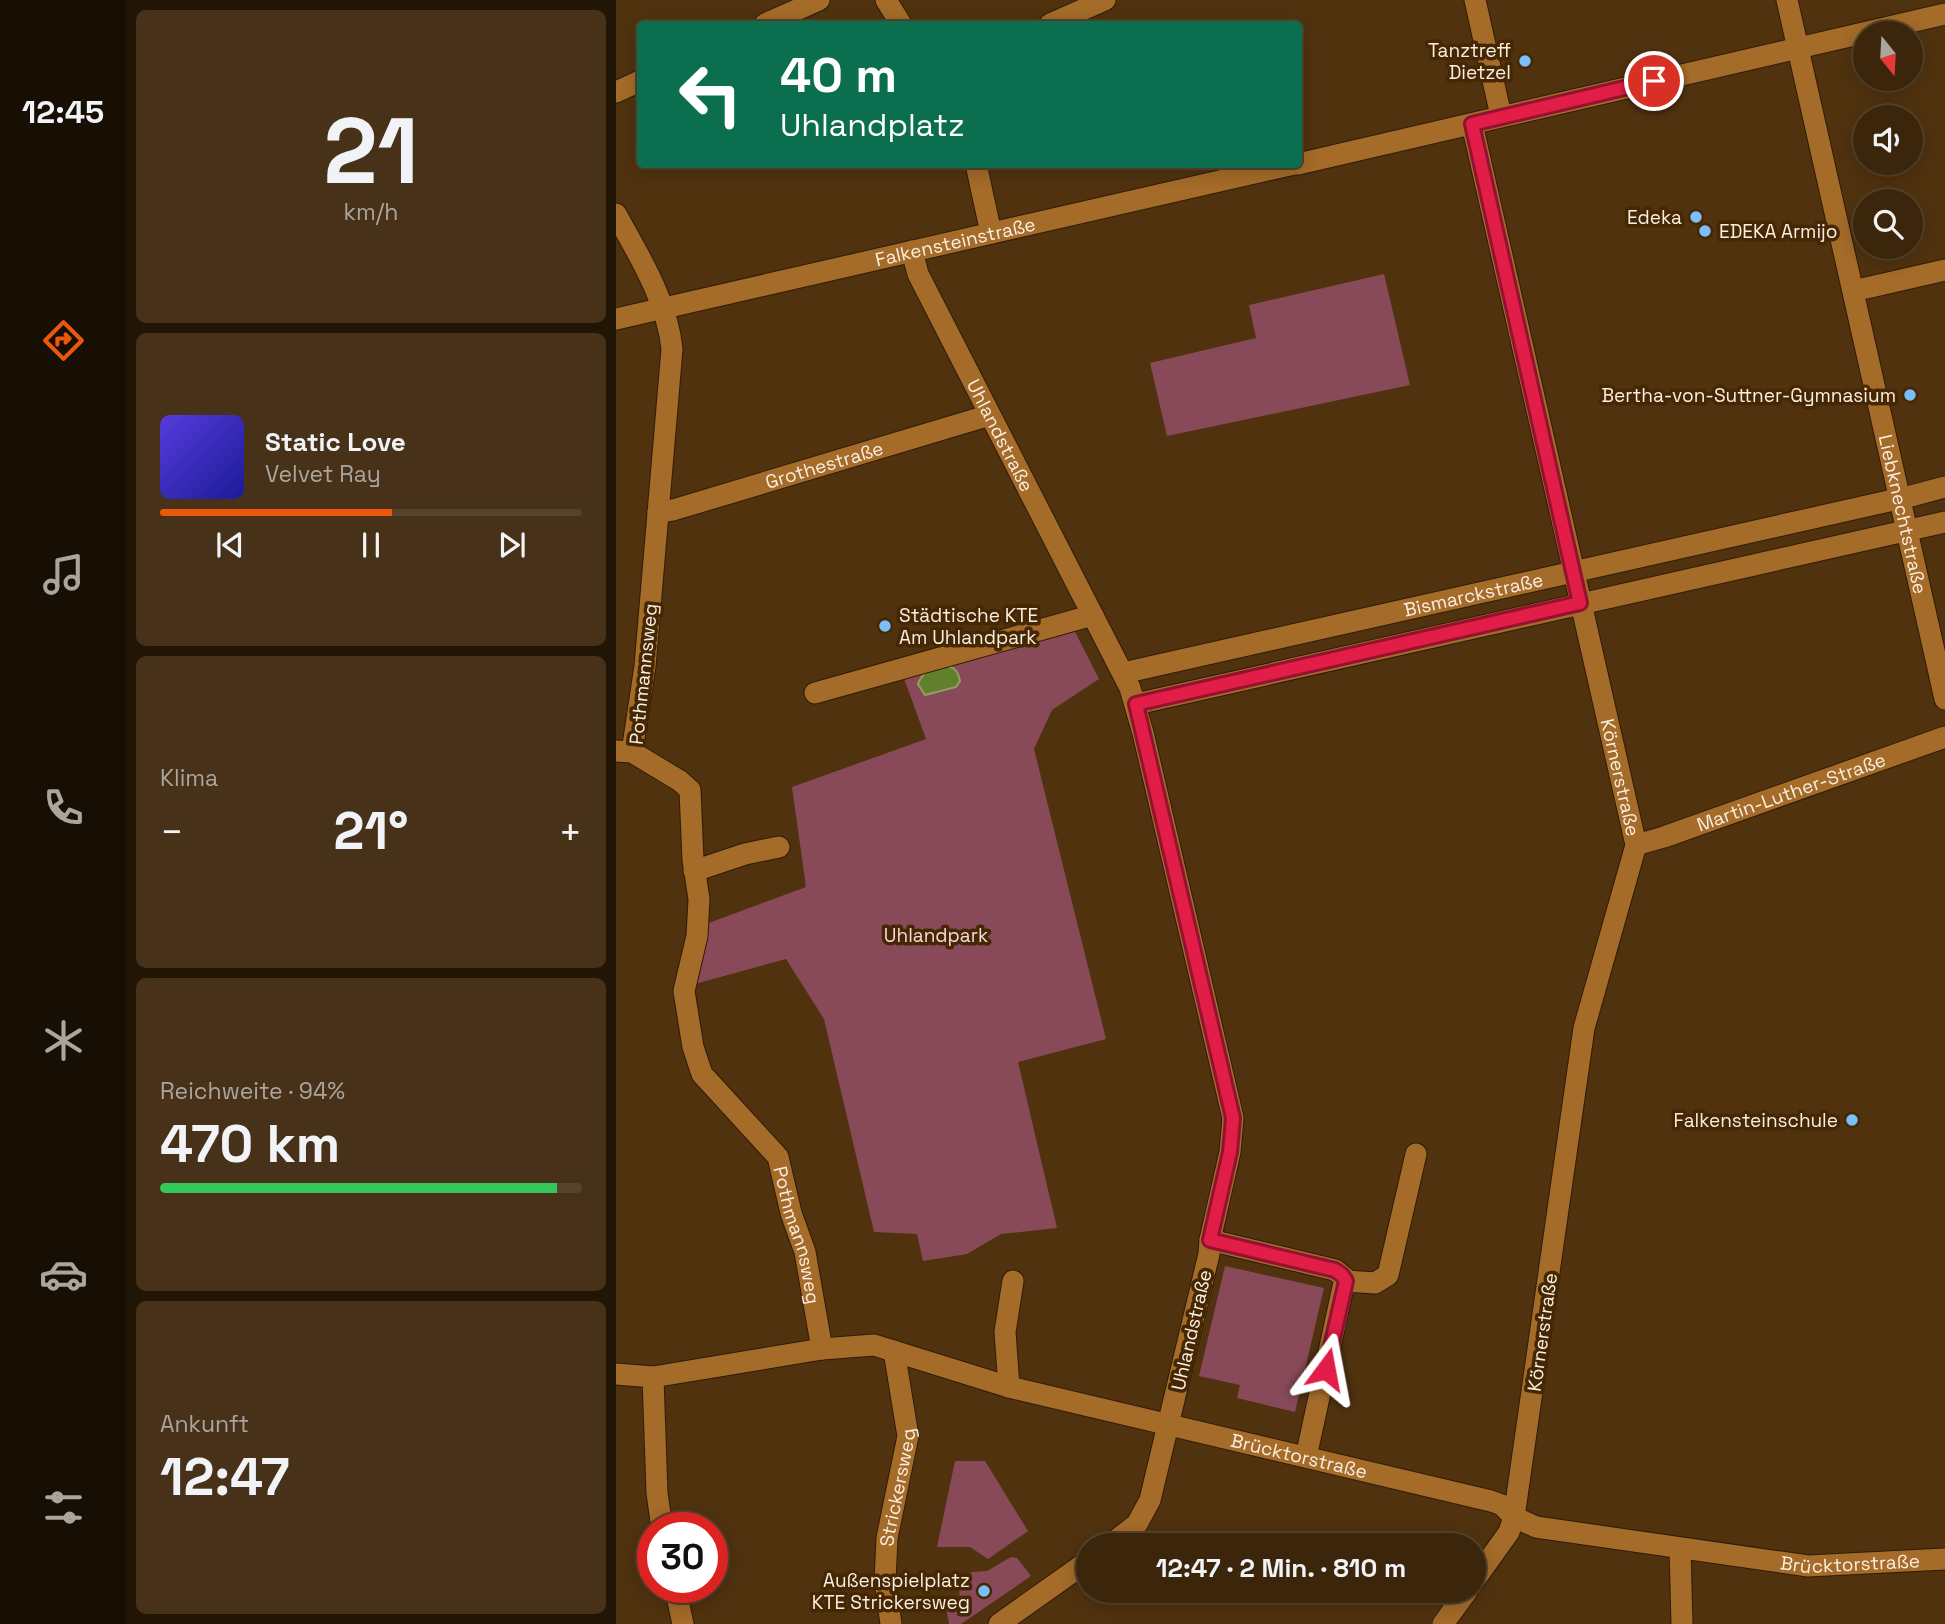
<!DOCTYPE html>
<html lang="de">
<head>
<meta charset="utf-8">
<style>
	:root { --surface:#3c260b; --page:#473219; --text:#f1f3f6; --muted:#aca59d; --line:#55432c; --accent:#ea580c }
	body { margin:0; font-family:"Space Grotesk",sans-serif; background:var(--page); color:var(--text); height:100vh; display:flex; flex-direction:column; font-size:26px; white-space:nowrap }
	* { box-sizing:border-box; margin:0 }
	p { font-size:23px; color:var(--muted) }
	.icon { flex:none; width:38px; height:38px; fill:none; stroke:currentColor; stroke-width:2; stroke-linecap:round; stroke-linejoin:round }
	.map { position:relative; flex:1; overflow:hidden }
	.drawer { display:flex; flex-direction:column; gap:10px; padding:10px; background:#211506; width:490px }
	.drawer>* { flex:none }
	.hud { position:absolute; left:21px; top:21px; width:665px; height:147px; border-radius:7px; box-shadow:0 4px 18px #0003,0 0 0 2px var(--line); background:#0b6e4f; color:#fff; overflow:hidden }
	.needle { width:46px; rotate:162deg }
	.controls { position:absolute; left:1237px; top:21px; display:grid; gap:14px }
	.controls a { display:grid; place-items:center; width:70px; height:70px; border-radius:50%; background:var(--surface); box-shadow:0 4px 18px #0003,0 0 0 2px var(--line); font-size:35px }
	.speed { position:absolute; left:21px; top:1512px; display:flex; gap:14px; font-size:35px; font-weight:700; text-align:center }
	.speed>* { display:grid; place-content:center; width:91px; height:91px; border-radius:50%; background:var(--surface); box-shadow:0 4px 18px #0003,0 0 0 2px var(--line); line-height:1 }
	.speed .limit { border:10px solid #d22; background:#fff; color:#111 }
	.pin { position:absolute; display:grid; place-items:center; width:60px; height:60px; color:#fff; margin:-30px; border:4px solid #fff; border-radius:50%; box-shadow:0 2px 7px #0007 }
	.me { position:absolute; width:77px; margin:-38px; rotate:13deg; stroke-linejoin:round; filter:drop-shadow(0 0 5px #0008) }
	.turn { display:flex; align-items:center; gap:24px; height:147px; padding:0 28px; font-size:32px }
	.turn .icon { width:91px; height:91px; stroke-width:2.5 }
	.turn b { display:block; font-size:49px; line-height:60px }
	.big { font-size:52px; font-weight:600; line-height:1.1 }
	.drawer .card { flex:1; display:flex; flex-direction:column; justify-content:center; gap:10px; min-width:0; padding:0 24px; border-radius:10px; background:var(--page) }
	.drawer .dial { align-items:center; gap:0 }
	.dial b { font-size:91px; line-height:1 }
	.song { display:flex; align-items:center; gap:21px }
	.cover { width:84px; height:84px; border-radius:10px; background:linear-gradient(135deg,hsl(250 70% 55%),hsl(240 70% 35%)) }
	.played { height:7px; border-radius:4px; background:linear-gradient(90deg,var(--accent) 55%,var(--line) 55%) }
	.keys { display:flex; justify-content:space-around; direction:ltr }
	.heat { display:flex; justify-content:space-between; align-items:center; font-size:38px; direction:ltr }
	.charge { height:10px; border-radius:5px; background:linear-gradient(90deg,#34c759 94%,var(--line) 0) }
	.trip { position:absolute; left:460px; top:1533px; width:410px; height:70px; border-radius:35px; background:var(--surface); box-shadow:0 4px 18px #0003,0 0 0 2px var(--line); font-weight:600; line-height:70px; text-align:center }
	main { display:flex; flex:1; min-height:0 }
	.menu { display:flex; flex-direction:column; width:126px; justify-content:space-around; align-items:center; background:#180f04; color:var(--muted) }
	.menu .icon { width:49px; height:49px }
	.menu .active { color:var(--accent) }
	.menu b { font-size:32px; color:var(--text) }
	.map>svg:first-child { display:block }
	.green { fill:#884a58 }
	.water { fill:#627f2c; stroke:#90a062; stroke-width:2 }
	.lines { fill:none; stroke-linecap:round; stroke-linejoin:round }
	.minor-casing { stroke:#2f1c08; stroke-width:23 }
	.minor { stroke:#a46b29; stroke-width:21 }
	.route-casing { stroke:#92132f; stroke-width:18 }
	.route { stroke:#e11d48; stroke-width:12 }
	.poi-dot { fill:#7cbef9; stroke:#452803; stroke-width:2.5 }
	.labels { text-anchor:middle; stroke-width:7; stroke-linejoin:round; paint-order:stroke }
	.poi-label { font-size:19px; fill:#faede1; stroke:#452803; text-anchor:end }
	.street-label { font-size:19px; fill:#faede1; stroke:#452803 }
	.park-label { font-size:19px; fill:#f7d8dd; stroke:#452803 }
</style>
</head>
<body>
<main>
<nav class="menu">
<b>12:45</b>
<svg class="icon active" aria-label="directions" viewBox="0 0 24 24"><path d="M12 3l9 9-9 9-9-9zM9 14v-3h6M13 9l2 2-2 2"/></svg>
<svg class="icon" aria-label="music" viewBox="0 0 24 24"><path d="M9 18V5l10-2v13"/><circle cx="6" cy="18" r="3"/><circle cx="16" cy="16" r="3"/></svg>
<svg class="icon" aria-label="phone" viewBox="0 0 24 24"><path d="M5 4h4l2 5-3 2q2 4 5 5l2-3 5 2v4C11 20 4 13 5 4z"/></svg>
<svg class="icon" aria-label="climate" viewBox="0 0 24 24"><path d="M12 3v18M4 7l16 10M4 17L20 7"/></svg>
<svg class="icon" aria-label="car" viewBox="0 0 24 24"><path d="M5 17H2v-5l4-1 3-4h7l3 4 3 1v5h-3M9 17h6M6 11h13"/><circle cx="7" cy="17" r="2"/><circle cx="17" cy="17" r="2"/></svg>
<svg class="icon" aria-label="filters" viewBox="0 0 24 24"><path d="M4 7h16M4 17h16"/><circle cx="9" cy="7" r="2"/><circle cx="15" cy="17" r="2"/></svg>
</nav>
<section class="drawer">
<div class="card dial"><b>21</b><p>km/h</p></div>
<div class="card">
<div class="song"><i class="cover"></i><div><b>Static Love</b><p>Velvet Ray</p></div></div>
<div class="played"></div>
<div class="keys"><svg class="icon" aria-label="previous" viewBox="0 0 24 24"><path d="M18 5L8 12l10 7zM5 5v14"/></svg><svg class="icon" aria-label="pause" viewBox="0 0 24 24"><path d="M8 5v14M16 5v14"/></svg><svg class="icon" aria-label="next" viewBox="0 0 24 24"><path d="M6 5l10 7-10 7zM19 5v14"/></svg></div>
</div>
<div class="card"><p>Klima</p>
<div class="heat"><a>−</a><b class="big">21°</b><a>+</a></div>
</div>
<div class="card"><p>Reichweite · 94%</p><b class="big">470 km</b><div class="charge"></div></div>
<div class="card"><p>Ankunft</p><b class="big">12:47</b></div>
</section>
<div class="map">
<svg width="1329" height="1624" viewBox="0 0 1329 1624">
	<rect width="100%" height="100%" fill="#50320f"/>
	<path class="green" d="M768,274L794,385L551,436L534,363L640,338L633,305Z
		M453,620L483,679L436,710L418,749L490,1039L402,1062L441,1228L385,1234L351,1254L307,1261L301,1234L258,1232L208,1019L170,959L79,984L90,924L190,887L176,787L310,739L286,673Z
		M609,1266L708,1288L679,1412L621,1398L624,1385L583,1376Z
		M339,1461H369L412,1531L372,1559L354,1547H321Z
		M395,1557L401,1558L415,1576L345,1624H333L329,1601L344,1599L342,1582L356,1572L371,1571Z"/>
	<path class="water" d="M327,665C338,667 342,670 344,681L340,687L309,695L302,684C306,672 315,669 327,665Z"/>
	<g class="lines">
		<defs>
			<g id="minor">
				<path d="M270,0L285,24"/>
				<path d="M859,0L885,116"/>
				<path id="s1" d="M1171,0L1329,699"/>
				<path d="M149,24L203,0"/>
				<path d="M434,24L489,0"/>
				<path d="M0,92L24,81"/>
				<path id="s2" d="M856,124L1020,845L968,1028L898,1517L893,1532L858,1581"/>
				<path d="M360,164L375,233"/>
				<path d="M682,164L1329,14"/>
				<path d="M0,214C23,256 51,300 56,349L29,666L16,752"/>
				<path id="s3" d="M296,251L302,274L514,688L527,733L617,1118L614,1152L594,1240L593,1254L534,1500L521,1524L494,1545"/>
				<path d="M1237,291L1329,270"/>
				<path id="s4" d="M0,319L678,164"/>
				<path id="s5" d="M42,512L57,510L374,415"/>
				<path id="s6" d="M507,673L1295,496L1329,487"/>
				<path d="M199,693L477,615"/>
				<path d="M520,704L1329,522"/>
				<path id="s7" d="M0,751L16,752L64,781L74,790L77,860L83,899L81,936L68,991L77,1047L86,1074L162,1157L175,1213L189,1252L206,1349"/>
				<path id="s8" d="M1020,845L1048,837L1329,737"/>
				<path d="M78,871L129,854L163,847"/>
				<path d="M594,1240L719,1270L729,1278L690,1457"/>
				<path d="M730,1281L759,1283L772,1275L800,1154"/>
				<path id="s9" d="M0,1374L37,1377L206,1349L258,1345L393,1387L875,1501L886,1505L898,1517L920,1527L1192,1566L1329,1559"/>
				<path d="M37,1377L41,1493L46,1528"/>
				<path d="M393,1387L389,1332L397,1281"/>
				<path d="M1064,1548L1066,1624"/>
				<path d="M59,1587L67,1624"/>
				<path id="s10" d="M275,1624L269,1581L271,1538L292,1436L278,1351"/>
				<path d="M383,1624L472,1561"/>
				<path d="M827,1624L851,1591"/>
			</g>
		</defs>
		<use href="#minor" class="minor-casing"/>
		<use href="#minor" class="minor"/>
	</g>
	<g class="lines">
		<defs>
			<path id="route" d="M710,1369L730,1281L726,1275L719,1270L594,1240L614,1152L617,1118L520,704L964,603L856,124L1038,81"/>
		</defs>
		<use href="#route" class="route-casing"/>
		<use href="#route" class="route"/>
	</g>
	<g class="poi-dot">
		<circle cx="909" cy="61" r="7"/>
		<circle cx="1080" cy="217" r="7"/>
		<circle cx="1089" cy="231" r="7"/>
		<circle cx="1294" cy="395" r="7"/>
		<circle cx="269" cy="626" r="7"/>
		<circle cx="1236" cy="1120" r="7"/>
		<circle cx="368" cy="1591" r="7"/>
	</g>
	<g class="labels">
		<g class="poi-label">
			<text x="895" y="57">Tanztreff<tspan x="895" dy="22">Dietzel</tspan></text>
			<text x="1066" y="224">Edeka</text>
			<text x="1103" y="238" text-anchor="start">EDEKA Armijo</text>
			<text x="1280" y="402">Bertha-von-Suttner-Gymnasium</text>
			<text x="283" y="622" text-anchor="start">Städtische KTE<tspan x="283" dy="22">Am Uhlandpark</tspan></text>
			<text x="1222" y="1127">Falkensteinschule</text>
			<text x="354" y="1587">Außenspielplatz<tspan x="354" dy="22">KTE Strickersweg</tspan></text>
		</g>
		<g class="street-label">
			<text dy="7" stroke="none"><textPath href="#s4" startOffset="348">Falkensteinstraße</textPath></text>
			<text dy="7" stroke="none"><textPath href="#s3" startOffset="205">Uhlandstraße</textPath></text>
			<text dy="7" stroke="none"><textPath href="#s5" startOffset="173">Grothestraße</textPath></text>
			<text dy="7" stroke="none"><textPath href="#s1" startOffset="527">Liebknechtstraße</textPath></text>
			<text dy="7" stroke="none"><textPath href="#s6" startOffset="359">Bismarckstraße</textPath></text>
			<text transform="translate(27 674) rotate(-84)" y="7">Pothmannsweg</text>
			<text dy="7" stroke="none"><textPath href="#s2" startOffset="670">Körnerstraße</textPath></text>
			<text dy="7" stroke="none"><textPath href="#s8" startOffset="164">Martin-Luther-Straße</textPath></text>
			<text dy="7" stroke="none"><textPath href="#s7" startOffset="567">Pothmannsweg</textPath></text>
			<text transform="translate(575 1330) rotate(-77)" y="7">Uhlandstraße</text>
			<text transform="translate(926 1332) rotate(-82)" y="7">Körnerstraße</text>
			<text dy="7" stroke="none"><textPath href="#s9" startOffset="700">Brücktorstraße</textPath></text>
			<text dy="7" stroke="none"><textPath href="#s10" startOffset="138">Strickersweg</textPath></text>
			<text dy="7" stroke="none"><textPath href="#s9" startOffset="1267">Brücktorstraße</textPath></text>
		</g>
		<g class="park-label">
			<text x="320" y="942">Uhlandpark</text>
		</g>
	</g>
</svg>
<div class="controls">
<a><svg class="needle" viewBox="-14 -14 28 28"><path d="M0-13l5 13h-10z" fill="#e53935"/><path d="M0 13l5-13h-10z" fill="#aca59d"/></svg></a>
<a><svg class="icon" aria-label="sound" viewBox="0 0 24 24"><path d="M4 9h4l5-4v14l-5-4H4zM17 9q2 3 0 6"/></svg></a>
<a><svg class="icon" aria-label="search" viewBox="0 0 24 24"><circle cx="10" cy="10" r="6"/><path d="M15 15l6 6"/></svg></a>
</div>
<div class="speed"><div class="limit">30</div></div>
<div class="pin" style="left:1038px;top:81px;background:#d93025"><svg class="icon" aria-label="arrive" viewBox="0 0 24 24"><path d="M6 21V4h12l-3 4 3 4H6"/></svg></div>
<svg class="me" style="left:710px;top:1369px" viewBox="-20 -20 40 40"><path d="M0-17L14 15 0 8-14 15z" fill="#e11d48" stroke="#fff" stroke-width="4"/></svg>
<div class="trip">12:47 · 2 Min. · 810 m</div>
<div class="hud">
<div class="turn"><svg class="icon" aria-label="left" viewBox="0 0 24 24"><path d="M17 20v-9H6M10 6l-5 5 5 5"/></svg><div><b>40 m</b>Uhlandplatz</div></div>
</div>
</div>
</main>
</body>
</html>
